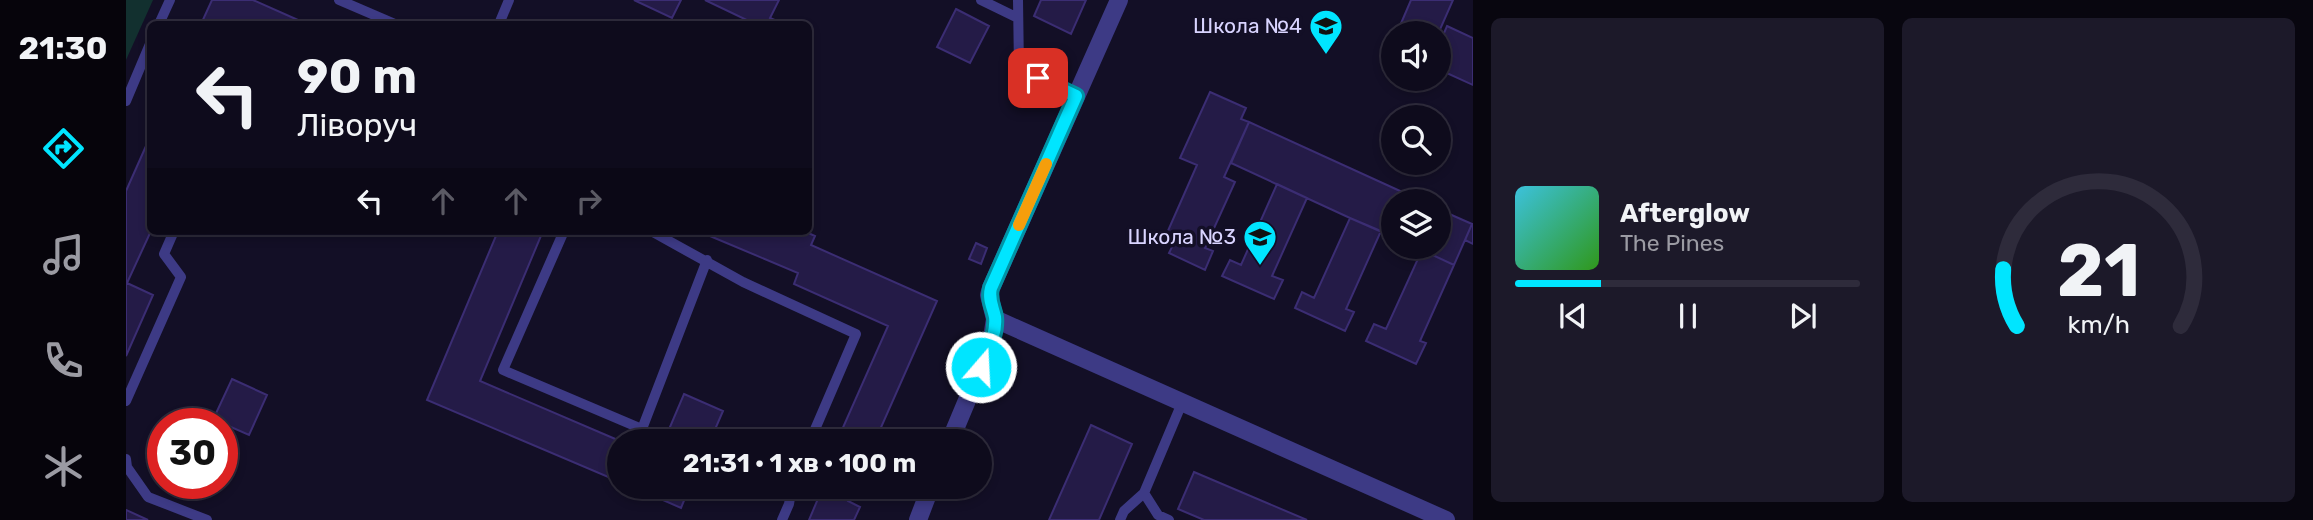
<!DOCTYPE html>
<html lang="uk">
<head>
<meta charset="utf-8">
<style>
	:root { --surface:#0e0b1c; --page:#1c1929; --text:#f1f3f6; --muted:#9b9ba3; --line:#2e2b3b; --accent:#00e5ff }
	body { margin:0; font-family:Rubik,sans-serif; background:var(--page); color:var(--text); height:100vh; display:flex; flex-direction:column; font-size:26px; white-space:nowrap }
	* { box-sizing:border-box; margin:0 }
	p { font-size:23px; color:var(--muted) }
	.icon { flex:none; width:38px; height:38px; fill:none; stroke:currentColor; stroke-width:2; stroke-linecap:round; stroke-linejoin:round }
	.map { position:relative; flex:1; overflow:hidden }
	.details { display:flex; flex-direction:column; gap:18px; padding:18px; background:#08060f; width:840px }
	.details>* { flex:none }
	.banner { position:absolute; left:21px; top:21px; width:665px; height:214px; border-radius:10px; box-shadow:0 4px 10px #0003,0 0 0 2px var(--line); background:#0e0b1c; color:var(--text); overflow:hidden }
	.controls { position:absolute; left:1255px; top:21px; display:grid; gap:14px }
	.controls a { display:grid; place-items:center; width:70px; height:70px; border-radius:50%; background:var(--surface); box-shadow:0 4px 10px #0003,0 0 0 2px var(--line); font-size:35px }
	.speed { position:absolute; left:21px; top:408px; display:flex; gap:14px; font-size:35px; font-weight:700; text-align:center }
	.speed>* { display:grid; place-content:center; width:91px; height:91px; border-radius:50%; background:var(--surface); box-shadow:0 4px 10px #0003,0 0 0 2px var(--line); line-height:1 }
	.speed .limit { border:10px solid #d22; background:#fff; color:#111 }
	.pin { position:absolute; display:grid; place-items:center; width:60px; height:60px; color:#fff; margin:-30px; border-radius:14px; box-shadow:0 4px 10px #0006 }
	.me { position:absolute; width:77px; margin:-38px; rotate:19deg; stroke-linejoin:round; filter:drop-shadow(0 0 5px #0008) }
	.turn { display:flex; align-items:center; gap:24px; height:147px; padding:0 35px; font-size:32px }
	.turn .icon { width:91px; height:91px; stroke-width:2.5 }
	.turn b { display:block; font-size:49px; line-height:60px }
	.lanes { display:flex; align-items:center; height:66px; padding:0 35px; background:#0003; justify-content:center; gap:35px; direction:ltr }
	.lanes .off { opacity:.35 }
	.details .widget { flex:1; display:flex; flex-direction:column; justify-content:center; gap:10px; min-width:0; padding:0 24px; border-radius:10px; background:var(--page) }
	.details .dial { align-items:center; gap:0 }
	.dial svg { height:182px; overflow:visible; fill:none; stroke:var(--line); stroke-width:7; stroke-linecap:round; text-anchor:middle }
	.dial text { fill:var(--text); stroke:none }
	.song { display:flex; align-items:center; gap:21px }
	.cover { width:84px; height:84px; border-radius:10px; background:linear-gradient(135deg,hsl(190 70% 55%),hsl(110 70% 35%)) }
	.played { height:7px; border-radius:4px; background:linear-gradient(90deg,var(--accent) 25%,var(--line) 25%) }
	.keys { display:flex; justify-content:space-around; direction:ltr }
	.details .tiles { flex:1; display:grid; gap:18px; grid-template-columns:repeat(2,1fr) }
	.trip { position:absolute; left:481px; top:429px; width:385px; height:70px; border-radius:35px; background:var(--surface); box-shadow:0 4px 10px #0003,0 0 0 2px var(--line); font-weight:700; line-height:70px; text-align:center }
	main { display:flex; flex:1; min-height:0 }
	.dock { display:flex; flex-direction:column; width:126px; justify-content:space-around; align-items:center; background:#06040b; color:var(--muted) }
	.dock .icon { width:49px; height:49px }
	.dock .selected { color:var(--accent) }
	.dock b { font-size:32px; color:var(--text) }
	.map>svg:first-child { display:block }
	.green { fill:#12302f }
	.building { fill:#241b47; stroke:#3b2d73; stroke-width:2 }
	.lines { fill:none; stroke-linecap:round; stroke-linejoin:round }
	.service { stroke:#3d3a85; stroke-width:10 }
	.minor { stroke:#3d3a85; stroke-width:18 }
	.route-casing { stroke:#0095a6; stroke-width:18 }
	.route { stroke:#00e5ff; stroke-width:12 }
	.slow { stroke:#f59e0b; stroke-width:12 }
	.labels { text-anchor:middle; stroke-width:7; stroke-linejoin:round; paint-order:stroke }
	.poi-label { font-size:21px; fill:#d9d4ff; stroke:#130f26; text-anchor:end }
</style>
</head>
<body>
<main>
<nav class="dock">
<b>21:30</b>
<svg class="icon selected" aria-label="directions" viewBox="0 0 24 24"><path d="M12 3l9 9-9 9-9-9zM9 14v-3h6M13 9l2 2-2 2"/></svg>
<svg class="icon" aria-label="music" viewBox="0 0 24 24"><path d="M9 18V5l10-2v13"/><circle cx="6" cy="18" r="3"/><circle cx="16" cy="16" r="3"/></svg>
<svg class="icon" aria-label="phone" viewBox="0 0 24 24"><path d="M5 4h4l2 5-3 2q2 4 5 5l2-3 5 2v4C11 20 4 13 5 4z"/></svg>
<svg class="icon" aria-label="climate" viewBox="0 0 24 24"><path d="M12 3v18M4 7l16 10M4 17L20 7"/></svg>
</nav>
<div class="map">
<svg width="1347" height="520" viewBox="0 0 1347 520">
	<rect width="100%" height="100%" fill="#130f26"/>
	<path class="green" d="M0,0H27L0,60Z"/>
	<path class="building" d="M86,0H127L181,24H75Z
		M508,0H555L546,18Z
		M579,0H653L644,18L658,24H629Z
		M915,0H960L945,34L908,16Z
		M1285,0H1327L1312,34L1285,33L1273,28Z
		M830,9L863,26L844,63L811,47Z
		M1321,26L1347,38V85L1312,69V47Z
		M1084,92L1120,108L1115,119L1123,122L1098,177L1109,182L1079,248L1087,251L1079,270L1043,253L1051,237L1041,233L1071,165L1054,158Z
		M1123,122L1296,201H1267V237L1224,218L1105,163Z
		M24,137L25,231L1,283L27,295L0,356V191Z
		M1151,184L1181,198L1146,276L1157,280L1148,299L1096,276L1104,260L1115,265Z
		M1312,209L1346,224L1328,265L1289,247H1312Z
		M1224,218L1255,231L1220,309L1228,312L1219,331L1169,308L1176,292L1188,298Z
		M1346,224H1347V244L1339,240Z
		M372,231H417L354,381L494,441V482L301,400Z
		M572,231H678L689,236L685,245L811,301L749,441H711L762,326L668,284L672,273Z
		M850,243L861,248L855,264L843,259Z
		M1296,250L1328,265L1294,341L1300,343L1290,364L1240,341L1248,324L1260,329Z
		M106,379L141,395L123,435L96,423L72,424L75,417L86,422Z
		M558,394L597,411L584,441H538Z
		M965,425L1006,444L973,520H923Z
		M1068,472L1181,520H1078L1052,509Z
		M505,486H564L555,508Z
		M690,486H728L722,501L734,507L728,520H683L694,494L688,491Z
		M0,510L22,520H0Z"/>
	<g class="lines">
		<path class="service" d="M213,0L269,24
			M855,0L892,18
			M892,0L893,69L950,96
			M33,24L44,0
			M373,24L383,0
			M0,101L24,44
			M438,231L377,370L516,429L581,260
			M525,231L617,282L730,334L684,441
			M0,401L55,277L38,254L48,231
			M0,459L1,467L22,497L81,520
			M656,520L663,504L666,486
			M994,520L998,511L1018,493
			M1043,520L1032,515L1018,493L1056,403"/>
		<path class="minor" d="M869,319L1320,520
			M824,441L865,343L869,319L863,295L865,288L993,0
			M792,520L805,486"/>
	</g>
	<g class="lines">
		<defs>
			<path id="route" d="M855,367C861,352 871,334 869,317C867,307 862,299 865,288L950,96L912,78"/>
		</defs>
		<use href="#route" class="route-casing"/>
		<use href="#route" class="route"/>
		<path class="slow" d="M893,225L920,164"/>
	</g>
	<defs>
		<symbol id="school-pin" viewBox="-11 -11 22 30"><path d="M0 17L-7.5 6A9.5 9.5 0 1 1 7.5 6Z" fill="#00e5ff" stroke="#130f26"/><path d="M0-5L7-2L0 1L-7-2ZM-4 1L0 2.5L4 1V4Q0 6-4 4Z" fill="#111"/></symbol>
	</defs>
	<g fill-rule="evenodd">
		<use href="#school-pin" x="1181" y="7" width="38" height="52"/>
		<use href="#school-pin" x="1115" y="218" width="38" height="52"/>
	</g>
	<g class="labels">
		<g class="poi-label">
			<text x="1176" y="33">Школа №4</text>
			<text x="1110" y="244">Школа №3</text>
		</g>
	</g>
</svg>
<div class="controls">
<a><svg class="icon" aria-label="sound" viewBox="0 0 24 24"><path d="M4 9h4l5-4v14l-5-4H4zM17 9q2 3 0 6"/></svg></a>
<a><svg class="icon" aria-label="search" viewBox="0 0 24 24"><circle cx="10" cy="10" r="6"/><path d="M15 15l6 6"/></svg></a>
<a><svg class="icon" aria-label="layers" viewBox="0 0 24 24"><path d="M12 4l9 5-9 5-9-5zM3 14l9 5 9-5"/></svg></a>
</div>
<div class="speed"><div class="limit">30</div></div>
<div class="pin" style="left:912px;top:78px;background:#d93025"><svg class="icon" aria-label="arrive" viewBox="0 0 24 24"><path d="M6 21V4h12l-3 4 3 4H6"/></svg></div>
<svg class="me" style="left:855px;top:367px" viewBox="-20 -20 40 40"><circle r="17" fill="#00e5ff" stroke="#fff" stroke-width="3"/><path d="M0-11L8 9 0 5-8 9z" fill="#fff"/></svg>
<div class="trip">21:31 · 1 хв · 100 m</div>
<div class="banner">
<div class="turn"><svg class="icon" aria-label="left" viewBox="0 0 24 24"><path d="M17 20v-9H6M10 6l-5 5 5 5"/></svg><div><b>90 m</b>Ліворуч</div></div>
<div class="lanes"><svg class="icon" aria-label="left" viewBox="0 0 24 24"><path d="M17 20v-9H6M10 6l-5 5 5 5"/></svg><svg class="icon off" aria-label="ahead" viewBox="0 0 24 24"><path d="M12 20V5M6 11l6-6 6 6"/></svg><svg class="icon off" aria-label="ahead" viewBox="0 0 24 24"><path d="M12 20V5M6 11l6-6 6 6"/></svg><svg class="icon off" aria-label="right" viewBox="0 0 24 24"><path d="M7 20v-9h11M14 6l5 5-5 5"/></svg></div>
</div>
</div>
<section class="details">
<div class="tiles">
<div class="widget">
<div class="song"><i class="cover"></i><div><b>Afterglow</b><p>The Pines</p></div></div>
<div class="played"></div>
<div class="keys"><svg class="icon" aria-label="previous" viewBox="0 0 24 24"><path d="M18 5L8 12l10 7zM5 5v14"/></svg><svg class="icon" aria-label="pause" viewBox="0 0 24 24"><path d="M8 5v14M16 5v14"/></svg><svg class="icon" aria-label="next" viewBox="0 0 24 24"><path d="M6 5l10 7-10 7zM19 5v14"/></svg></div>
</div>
<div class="widget dial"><svg viewBox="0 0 100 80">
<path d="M14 69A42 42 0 1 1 86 69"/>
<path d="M14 69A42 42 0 0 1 8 44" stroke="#00e5ff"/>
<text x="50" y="56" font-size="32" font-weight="700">21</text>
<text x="50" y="72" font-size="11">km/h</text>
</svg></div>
</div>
</section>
</main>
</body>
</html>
